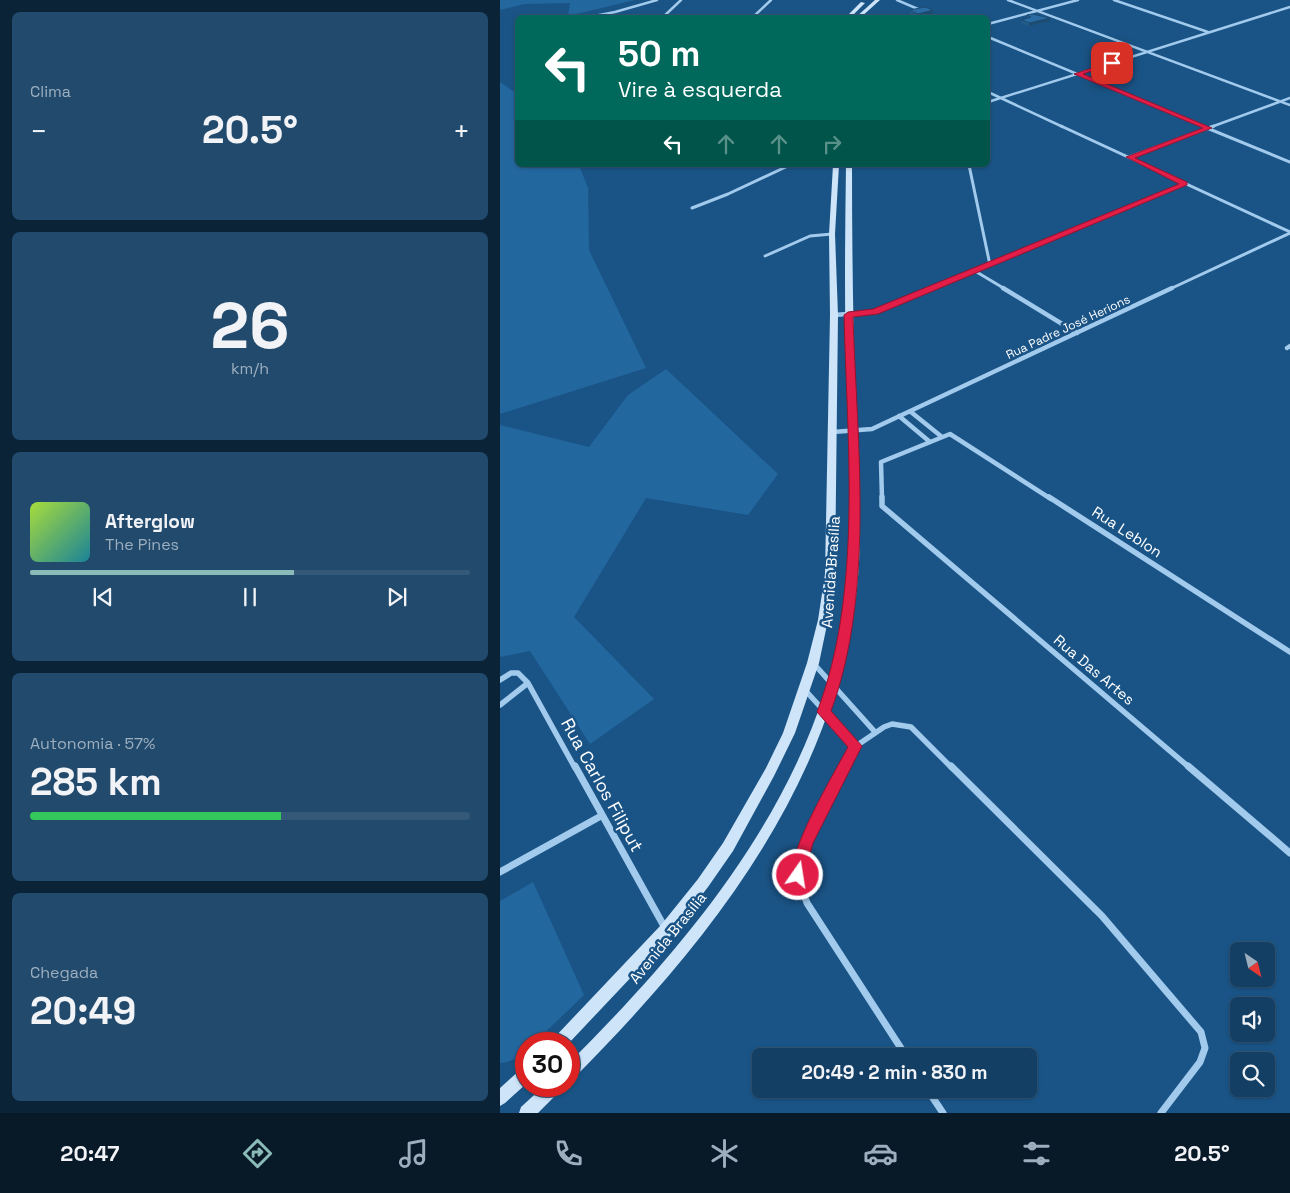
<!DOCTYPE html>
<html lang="pt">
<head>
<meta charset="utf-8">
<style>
	:root { --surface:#143f64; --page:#214a6d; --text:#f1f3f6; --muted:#9dafbf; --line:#335878; --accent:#8bbbb9 }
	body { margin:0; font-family:"Space Grotesk",sans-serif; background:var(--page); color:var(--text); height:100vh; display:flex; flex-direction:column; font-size:19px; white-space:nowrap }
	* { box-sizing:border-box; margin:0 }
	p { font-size:16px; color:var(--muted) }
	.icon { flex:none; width:28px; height:28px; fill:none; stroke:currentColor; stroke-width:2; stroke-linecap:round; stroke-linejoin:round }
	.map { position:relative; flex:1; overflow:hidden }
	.sheet { display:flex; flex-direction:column; gap:12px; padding:12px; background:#0b2337; width:500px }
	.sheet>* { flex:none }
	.banner { position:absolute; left:15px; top:15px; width:475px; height:152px; border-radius:8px; box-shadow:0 1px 4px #0004,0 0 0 1px var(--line); background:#00695c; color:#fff; overflow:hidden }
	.needle { width:32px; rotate:145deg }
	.fabs { position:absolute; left:730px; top:942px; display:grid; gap:10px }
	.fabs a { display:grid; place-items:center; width:45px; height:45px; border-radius:8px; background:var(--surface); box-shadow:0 1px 4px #0004,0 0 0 1px var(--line); font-size:25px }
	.speed { position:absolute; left:15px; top:1032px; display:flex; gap:10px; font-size:25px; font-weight:700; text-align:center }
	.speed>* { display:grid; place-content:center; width:65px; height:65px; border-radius:50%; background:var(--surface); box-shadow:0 1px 4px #0004,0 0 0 1px var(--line); line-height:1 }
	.speed .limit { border:8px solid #d22; background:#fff; color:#111 }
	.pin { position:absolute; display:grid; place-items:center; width:42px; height:42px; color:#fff; margin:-21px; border-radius:10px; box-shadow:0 2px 8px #0006 }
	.me { position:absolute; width:55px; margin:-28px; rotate:13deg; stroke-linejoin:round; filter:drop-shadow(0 0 4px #0008) }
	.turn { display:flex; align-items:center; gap:18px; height:105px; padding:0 20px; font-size:22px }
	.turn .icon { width:65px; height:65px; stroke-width:2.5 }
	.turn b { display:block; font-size:35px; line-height:42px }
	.lanes { display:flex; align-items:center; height:48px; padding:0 20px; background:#0003; justify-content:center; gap:25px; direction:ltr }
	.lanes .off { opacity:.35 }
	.big { font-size:38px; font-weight:800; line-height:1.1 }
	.sheet .card { flex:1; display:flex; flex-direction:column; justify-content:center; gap:8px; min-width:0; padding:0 18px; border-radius:8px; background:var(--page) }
	.sheet .dial { align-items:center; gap:0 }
	.dial b { font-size:65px; line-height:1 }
	.song { display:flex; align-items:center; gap:15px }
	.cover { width:60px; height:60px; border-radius:8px; background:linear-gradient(135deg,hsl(80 70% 55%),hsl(190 70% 35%)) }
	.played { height:5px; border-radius:2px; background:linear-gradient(90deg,var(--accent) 60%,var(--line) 60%) }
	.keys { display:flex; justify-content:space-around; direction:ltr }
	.heat { display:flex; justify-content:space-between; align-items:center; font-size:28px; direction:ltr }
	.charge { height:8px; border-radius:4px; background:linear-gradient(90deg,#34c759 57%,var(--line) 0) }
	.trip { position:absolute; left:252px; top:1048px; width:285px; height:50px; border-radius:8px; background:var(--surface); box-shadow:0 1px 4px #0004,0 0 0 1px var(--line); font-weight:800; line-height:50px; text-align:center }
	.tabs { display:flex; height:80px; justify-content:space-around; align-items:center; background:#081928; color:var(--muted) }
	.tabs .icon { width:35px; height:35px }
	.tabs .on { color:var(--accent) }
	.tabs b { font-size:22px; color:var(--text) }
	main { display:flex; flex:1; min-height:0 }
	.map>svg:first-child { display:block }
	.green { fill:#23679f }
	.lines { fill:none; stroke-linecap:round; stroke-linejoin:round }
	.street-far4 { stroke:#a1caec; stroke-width:2.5 }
	.street-far3 { stroke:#a1caec; stroke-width:3 }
	.street-far2 { stroke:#a1caec; stroke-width:4.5 }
	.street-far1 { stroke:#a1caec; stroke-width:5.5 }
	.street { stroke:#a1caec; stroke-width:7 }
	.secondary { fill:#cde4f9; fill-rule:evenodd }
	.wall { fill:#235d8d }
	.shaded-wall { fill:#1d4c73 }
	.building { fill:#296ca4; stroke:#1d4c73 }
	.route { fill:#e11d48; stroke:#92132f }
	.labels { text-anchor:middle; stroke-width:5; stroke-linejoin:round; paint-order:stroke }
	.far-street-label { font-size:12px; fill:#fff; stroke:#1a5486 }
	.street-label { font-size:15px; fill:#fff; stroke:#1a5486 }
	.near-street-label { font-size:18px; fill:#fff; stroke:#1a5486 }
</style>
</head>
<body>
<main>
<section class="sheet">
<div class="card"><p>Clima</p>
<div class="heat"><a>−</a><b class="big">20.5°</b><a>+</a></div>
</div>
<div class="card dial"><b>26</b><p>km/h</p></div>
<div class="card">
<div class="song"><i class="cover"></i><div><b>Afterglow</b><p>The Pines</p></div></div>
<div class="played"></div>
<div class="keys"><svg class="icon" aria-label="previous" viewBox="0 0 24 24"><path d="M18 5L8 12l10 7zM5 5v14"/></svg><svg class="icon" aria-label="pause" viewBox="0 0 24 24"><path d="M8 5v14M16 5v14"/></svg><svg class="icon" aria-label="next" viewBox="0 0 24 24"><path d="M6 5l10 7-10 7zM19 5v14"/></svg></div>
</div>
<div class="card"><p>Autonomia · 57%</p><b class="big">285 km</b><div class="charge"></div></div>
<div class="card"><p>Chegada</p><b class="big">20:49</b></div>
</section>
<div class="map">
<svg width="790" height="1113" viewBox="0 0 790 1113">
	<rect width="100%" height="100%" fill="#1a5486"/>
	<path class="green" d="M0,0H135L68,16L70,3L25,4L0,10Z
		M0,82L17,94L18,165H79L88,188L89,250L146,368L0,414Z
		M166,369L278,474L248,515L146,498L74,617L154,699L90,744L30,651L0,657V425L89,447L128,395Z
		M33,882L84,995L33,1044H26V1050C18,1058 11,1062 0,1063V901Z"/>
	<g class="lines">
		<path class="street-far4" d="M397,0L439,18
			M508,0L790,105
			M614,0L708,32
			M84,18L115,12L157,0
			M162,18L181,0
			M252,18L271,0
			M488,24L578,0
			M488,37L705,127
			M488,92L563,127
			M488,102L790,7
			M711,127L790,98"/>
		<path class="street-far3" d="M561,126L790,232
			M702,126L790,162
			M629,157L714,126
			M469,165L490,265
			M192,208L228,194L290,165
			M265,256L310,236L332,234
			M475,271L505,289
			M430,289L685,184
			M670,289L790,233"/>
		<path class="street-far2" d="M503,288L577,333
			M334,315L375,312L433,288
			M787,348L790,346
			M411,412L442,437
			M399,416L430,442
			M333,432L372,429L672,288
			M382,499L381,462L450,434L551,499"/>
		<path class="street-far1" d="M382,497V506L690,768
			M549,497L790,652
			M314,664L375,732
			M0,680L11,673H18L28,683L75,768
			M304,689L356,746
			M0,705L28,683
			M345,768L356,746L384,727L392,724L411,727L452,768"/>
		<path class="street" d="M75,766L165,928
			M346,766C333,792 298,846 298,873C298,883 304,894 307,903L406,1056
			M451,766L602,916L701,1032L705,1048L700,1062L661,1113
			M688,766L790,853
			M0,872L101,816
			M427,1089L443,1113"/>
		<path class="secondary" d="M375,0H380L360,18H355Z
			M361,2L365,3L350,18H345Z
			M333,165H339L335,234L338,315L335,574L328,620L319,663L295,733L274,776L233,851L208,887L171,935L68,1044H51L53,1039L161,925L198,879L223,843L266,768L283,733L307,663L318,620L325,574L330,315L329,234Z
			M346,165H352C352,247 353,329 356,411C358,479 365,550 353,617C321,802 203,948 74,1078L69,1081V1063C193,939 315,793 343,615C355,540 349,463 347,388C344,313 345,239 346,165Z
			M26,1067V1084L5,1103L0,1106V1088L21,1069Z
			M44,1086H63L60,1091L38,1113H19L21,1107Z"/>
	</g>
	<path class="wall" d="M410,10H433V18H410Z
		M527,15L550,18V21L529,26L521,23L522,20L527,18Z"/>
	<path class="shaded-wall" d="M433,10V18H418V14Z
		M550,18V21L529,26V23Z"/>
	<path class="building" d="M425,7L433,10L418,14L410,10Z
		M532,14L550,18L529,23L522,20L531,17L527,15Z"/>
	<path class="route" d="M610,62L615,63L583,74L712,128L635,158L687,182V185L378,314L353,317C357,442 375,592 331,711L362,746L313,843L303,880L298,882L293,880C283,858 336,770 348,747L317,712C363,592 347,442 344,315L348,312L373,309L679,184L626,157L703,128L574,74Z"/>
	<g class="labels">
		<g class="far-street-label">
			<text transform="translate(568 327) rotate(-25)" y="4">Rua Padre José Herions</text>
		</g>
		<g class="street-label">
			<text transform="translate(627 532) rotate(33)" y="5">Rua Leblon</text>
			<text transform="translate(331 572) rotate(-86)" y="5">Avenida Brasília</text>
			<text transform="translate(594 670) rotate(40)" y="5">Rua Das Artes</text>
			<text transform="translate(168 938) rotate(-51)" y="5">Avenida Brasília</text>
		</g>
		<g class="near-street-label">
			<text transform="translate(102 785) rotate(61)" y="6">Rua Carlos Filiput</text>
		</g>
	</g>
</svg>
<div class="fabs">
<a><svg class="needle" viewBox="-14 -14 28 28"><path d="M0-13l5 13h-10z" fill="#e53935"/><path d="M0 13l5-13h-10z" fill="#9dafbf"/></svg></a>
<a><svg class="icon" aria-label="sound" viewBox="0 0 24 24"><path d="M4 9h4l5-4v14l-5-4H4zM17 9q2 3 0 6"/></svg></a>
<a><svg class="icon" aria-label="search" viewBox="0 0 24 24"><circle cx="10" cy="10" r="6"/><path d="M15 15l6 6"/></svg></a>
</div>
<div class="speed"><div class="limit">30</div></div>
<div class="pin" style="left:612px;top:63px;background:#d93025"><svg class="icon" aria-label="arrive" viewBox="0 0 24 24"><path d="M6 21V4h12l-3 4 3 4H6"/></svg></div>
<svg class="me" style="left:298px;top:875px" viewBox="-20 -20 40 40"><circle r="17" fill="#e11d48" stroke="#fff" stroke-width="3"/><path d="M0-11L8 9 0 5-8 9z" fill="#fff"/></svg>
<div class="trip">20:49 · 2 min · 830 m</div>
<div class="banner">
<div class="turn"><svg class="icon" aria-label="left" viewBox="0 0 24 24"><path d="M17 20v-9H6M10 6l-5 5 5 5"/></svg><div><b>50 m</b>Vire à esquerda</div></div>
<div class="lanes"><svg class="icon" aria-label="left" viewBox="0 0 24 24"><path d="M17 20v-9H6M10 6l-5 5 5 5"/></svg><svg class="icon off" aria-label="ahead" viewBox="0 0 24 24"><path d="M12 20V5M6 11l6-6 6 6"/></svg><svg class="icon off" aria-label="ahead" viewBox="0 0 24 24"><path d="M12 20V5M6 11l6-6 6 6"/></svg><svg class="icon off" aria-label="right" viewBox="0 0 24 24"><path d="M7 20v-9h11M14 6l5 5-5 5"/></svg></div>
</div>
</div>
</main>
<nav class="tabs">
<b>20:47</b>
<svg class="icon on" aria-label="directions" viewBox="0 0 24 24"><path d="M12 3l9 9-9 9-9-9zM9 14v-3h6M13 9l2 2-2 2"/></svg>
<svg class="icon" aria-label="music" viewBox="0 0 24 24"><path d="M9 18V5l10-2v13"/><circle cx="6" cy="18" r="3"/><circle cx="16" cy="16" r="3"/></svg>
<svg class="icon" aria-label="phone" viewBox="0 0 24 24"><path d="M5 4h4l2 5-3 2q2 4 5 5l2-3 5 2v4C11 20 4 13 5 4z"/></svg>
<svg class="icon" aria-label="climate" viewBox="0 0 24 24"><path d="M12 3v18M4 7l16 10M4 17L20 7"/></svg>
<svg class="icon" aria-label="car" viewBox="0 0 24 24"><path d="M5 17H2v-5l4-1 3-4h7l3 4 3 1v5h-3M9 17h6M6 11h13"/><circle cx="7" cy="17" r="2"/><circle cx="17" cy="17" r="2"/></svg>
<svg class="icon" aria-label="filters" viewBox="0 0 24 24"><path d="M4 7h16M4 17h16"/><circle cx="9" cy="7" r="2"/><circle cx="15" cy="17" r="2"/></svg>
<b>20.5°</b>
</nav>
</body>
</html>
